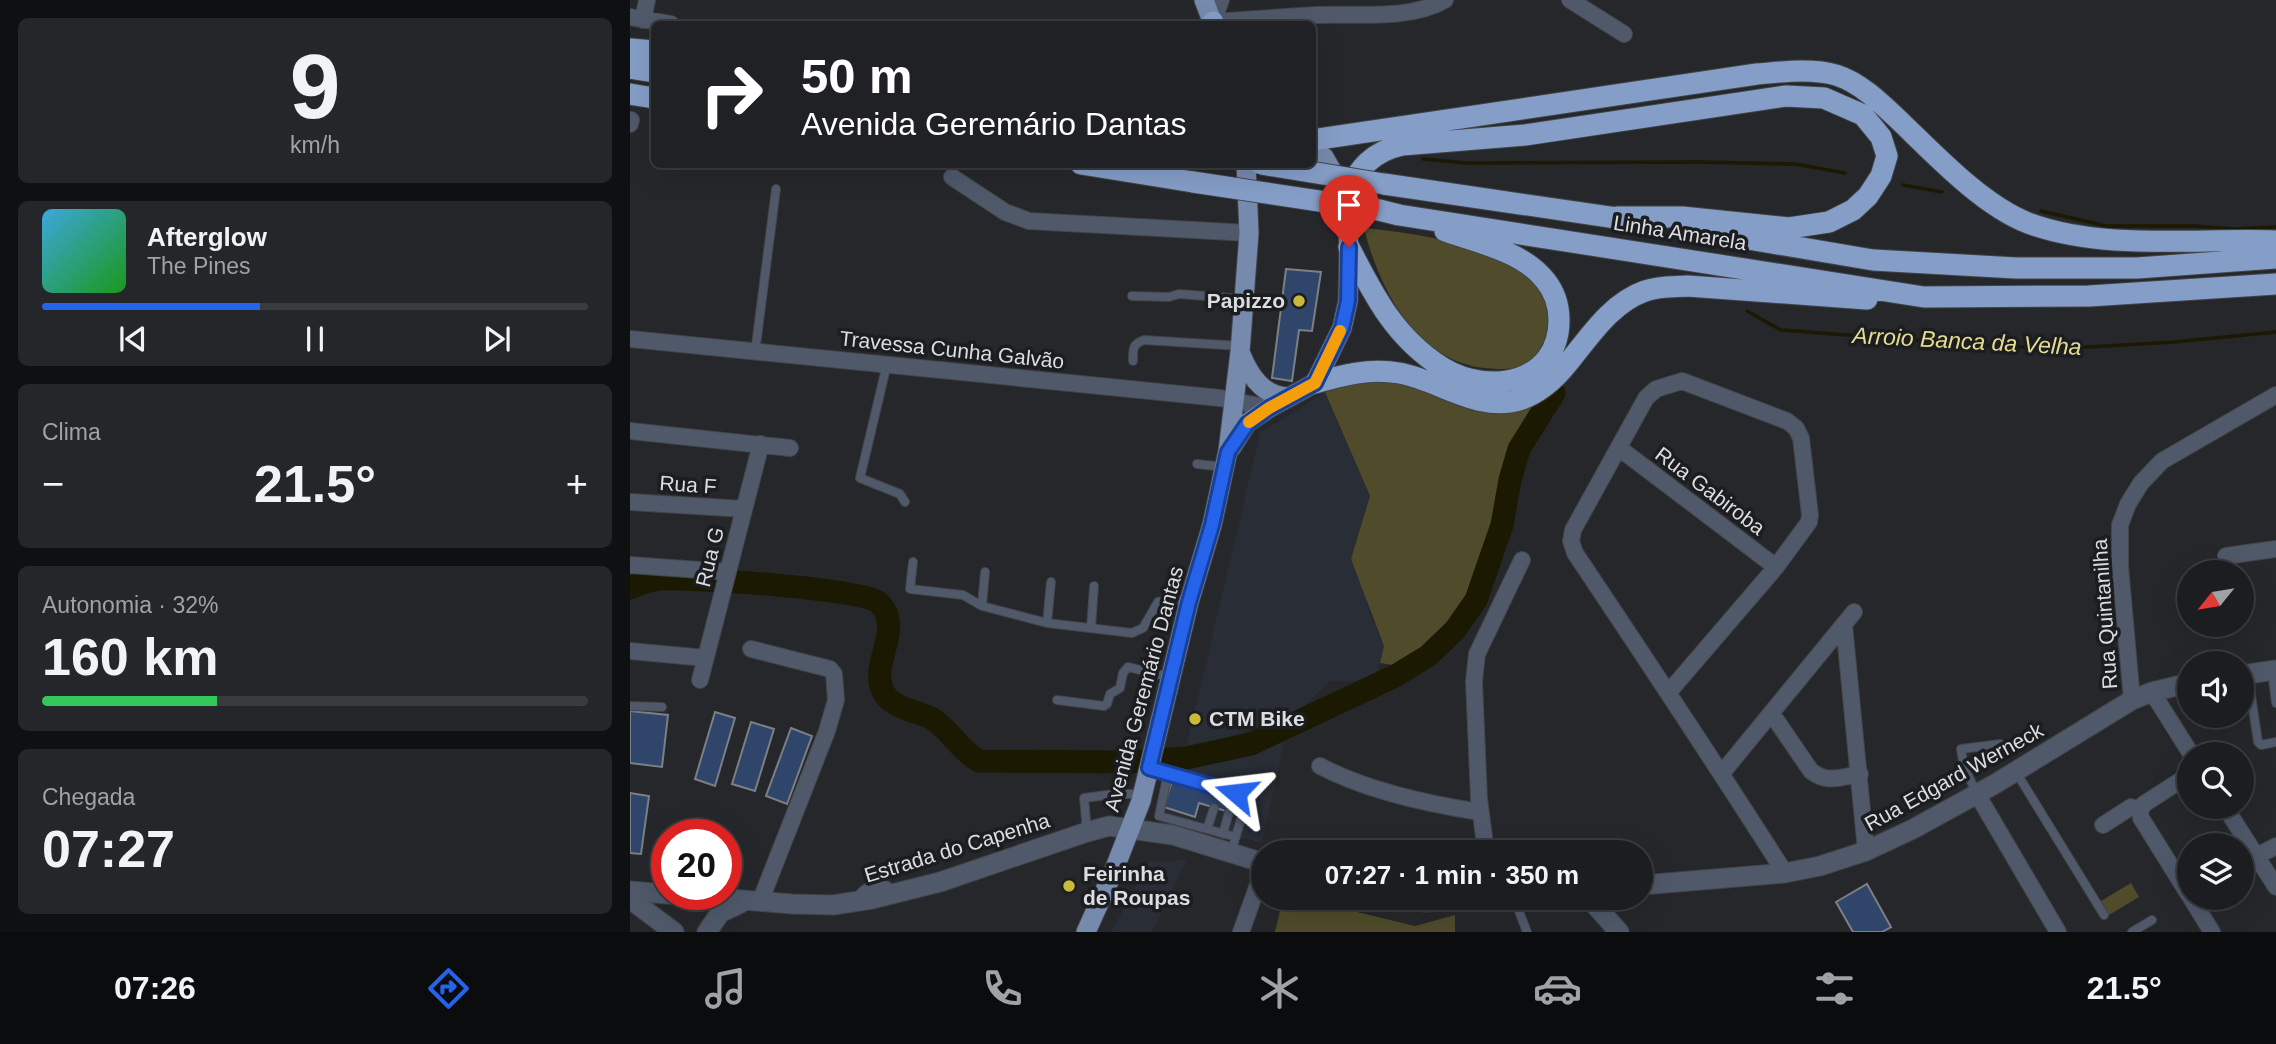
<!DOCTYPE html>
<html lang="pt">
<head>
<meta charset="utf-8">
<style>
	:root { --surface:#1c1d20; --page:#252629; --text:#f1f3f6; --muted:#a0a2a5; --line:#3a3b3e; --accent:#2563eb }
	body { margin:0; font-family:Arial,sans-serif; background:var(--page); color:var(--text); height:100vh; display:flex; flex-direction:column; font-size:26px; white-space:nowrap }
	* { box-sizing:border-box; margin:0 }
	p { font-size:23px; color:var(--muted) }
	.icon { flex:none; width:38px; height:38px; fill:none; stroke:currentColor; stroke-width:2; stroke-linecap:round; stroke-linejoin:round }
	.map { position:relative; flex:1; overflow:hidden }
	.side { display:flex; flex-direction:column; gap:18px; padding:18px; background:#0f1012; width:630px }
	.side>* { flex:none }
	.hud { position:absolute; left:21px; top:21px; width:665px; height:147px; border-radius:10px; box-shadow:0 7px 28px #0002,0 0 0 2px var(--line); background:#202124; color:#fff; overflow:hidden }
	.needle { width:46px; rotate:240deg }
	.tools { position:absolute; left:1547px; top:560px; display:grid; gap:14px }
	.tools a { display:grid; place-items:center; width:77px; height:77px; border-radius:50%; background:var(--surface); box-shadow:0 7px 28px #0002,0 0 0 2px var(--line); font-size:35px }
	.speed { position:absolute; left:21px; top:819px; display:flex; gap:14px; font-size:35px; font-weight:700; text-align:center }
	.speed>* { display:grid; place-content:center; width:91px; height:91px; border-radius:50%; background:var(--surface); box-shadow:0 7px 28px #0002,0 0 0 2px var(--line); line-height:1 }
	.speed .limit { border:10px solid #d22; background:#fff; color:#111 }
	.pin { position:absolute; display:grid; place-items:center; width:60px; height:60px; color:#fff; margin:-72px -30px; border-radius:50% 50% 50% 0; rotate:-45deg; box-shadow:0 0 7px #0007 }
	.pin .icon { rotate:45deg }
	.me { position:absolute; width:77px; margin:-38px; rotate:287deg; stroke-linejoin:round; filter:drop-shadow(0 0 5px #0008) }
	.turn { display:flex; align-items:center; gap:24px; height:147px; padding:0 35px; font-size:32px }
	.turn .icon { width:91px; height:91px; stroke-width:2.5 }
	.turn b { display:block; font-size:49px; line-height:60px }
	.big { font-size:52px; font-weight:700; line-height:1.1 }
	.side .card { flex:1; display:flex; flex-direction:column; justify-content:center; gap:10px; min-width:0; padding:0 24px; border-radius:10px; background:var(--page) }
	.side .dial { align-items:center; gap:0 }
	.dial b { font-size:91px; line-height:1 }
	.song { display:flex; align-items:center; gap:21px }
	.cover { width:84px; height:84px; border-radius:10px; background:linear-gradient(135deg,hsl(200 70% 55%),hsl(120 70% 35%)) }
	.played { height:7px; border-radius:4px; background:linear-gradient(90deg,var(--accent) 40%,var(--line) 40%) }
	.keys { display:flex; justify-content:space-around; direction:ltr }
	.heat { display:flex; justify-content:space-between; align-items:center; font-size:38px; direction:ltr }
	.charge { height:10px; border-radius:5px; background:linear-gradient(90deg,#34c759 32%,var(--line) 0) }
	.trip { position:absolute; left:621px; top:840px; width:402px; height:70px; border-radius:35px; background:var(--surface); box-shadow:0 7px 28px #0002,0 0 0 2px var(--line); font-weight:700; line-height:70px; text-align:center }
	.tab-bar { display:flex; height:112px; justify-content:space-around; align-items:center; background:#0b0c0d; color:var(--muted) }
	.tab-bar .icon { width:49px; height:49px }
	.tab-bar .on { color:var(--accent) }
	.tab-bar b { font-size:32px; color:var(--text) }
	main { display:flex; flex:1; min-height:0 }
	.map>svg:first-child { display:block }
	.built { fill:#282d36 }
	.green { fill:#4f4b2b }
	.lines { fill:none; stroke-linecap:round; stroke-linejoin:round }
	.stream { stroke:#1c1902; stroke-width:3.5 }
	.river { stroke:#1c1902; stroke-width:23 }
	.building { fill:#2f4569; stroke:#7c7f83; stroke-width:2 }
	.service-casing { stroke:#424447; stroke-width:10 }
	.minor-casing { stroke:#424447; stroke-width:18 }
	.tertiary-casing { stroke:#424447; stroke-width:21 }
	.primary-casing { stroke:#424447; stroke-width:21 }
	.motorway-casing { stroke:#424447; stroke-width:23 }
	.service { stroke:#4f596a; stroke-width:8 }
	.minor { stroke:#4f596a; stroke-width:16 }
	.tertiary { stroke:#4f596a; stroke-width:19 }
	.primary { stroke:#768aad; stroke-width:19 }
	.motorway { stroke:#859ec7; stroke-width:21 }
	.motorway-bridge-casing { stroke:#424447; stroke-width:23; stroke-linecap:butt }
	.motorway-bridge { stroke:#859ec7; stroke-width:21 }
	.route-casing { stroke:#184099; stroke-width:18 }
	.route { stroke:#2563eb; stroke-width:12 }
	.slow { stroke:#f59e0b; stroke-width:12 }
	.poi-dot { fill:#caba3a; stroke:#1b1d21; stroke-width:2.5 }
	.labels { text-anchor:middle; stroke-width:7; stroke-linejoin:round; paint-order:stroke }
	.street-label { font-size:21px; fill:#dcdde0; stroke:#1b1d21 }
	.poi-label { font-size:21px; font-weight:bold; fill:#dcdde0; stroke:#1b1d21; text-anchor:start }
	.water-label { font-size:23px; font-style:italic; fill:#e5dc90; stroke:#1b1d21 }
</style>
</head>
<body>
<main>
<section class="side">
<div class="card dial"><b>9</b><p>km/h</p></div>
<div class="card">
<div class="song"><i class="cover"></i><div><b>Afterglow</b><p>The Pines</p></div></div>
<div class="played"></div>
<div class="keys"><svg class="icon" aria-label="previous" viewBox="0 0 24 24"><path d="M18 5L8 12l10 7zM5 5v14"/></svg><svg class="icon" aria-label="pause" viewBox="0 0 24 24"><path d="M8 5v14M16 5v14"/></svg><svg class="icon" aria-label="next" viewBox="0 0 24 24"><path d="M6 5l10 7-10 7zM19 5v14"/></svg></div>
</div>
<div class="card"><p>Clima</p>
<div class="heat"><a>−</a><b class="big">21.5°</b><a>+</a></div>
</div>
<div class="card"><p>Autonomia · 32%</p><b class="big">160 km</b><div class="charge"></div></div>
<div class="card"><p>Chegada</p><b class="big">07:27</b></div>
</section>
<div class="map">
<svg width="1646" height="932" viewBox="0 0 1646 932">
	<rect width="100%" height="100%" fill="#25272a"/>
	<path class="built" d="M695,392L740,496L721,559L730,577L741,615L754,646L745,682L700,681L667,713L555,752L630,433Z
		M656,735L632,843L525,817L535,764Z
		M557,860L522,932H481L520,861Z"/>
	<path class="green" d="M734,228C783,233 931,250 919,324C917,337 908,357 896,364C882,371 869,369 854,368C785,360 749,288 734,228Z
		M738,379L782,385L829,405L857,413L889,410L912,402L840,610L783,668L750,663L754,646L721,559L740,496L695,392Z
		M1501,883L1509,897L1479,915L1471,901Z
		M653,898H669L785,926L825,915V932H645Z"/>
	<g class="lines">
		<path class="stream" d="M793,159L837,163L1069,162L1165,164L1215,173
			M1273,185L1312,192
			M1411,211L1477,226H1565L1604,229L1646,227
			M1117,311L1151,330L1375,347H1459L1544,342L1646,332"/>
		<path class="river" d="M0,588C9,584 21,580 31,579C58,577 234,589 248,602C275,627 241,661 252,689C258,707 286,711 301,718C319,728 329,750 349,761L498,762L556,758L621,744L765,676L798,656L825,630L846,600L872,525L880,480L889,449L924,393"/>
	</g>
	<path class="building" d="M656,269L691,272L682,331L669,330L662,381L642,378Z
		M0,711L38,715L32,767L0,763Z
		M85,712L105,718L85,786L65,779Z
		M121,722L144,729L125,791L102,784Z
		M161,728L182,736L157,804L136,796Z
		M543,777L620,801L616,817L569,803L565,817L534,807Z
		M0,793L19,796L11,854L0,853Z
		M1237,884L1261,927L1252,932H1223L1206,902Z"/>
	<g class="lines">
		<defs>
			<path id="service" d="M502,296L539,297L549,294L615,299
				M125,353L146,189
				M503,361C503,350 502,344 514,340L611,346
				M257,364L230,478L270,494L275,502
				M567,464L594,467
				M283,562L280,589L333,595L352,606L417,623L502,633L513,628L528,602L540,600L559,602
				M352,606L355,572
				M417,623L421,582
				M461,628L464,586
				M1642,671L1646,703
				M1618,675L1628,742L1631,745L1646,742
				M427,700L474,706L477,704L480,694L490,688L493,673L498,667L539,677
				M0,706L32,707
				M519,769L616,796L617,800
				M1386,772L1474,915
				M538,773L529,816L606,837
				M1347,794L1334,767L1331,749L1370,744
				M577,829L584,808
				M457,831L454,798L484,794H513
				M593,834L599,812
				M601,852L612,816
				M96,897L106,871
				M884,898L897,932
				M226,899C235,885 251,877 263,891
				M1502,932L1522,920"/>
			<path id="minor" d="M591,0L583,22C617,20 652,17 686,15C727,13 778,21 815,0
				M940,0L994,34
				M0,17L41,24
				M13,20L17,0
				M0,124L1,120
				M322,177L375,212L399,221L619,233
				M0,339L590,398L639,408
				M0,431L160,448
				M989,448L1146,567
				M0,502L114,509
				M1596,556L1646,549
				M0,565L98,572
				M1214,624L1236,851
				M121,649L200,669L204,674L206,700L197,731L130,902
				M0,651L75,658
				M70,680L131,444
				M1522,692L1561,754
				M1038,693L1146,567L1179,522L1180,515L1171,438L1166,428L1157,421L1052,381L1026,389L1016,398L943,530L941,541L945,553C1016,659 1086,765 1155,873
				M1502,700L1490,566V525L1498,504L1511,483L1532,461L1646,395
				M1142,714L1181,771C1198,784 1210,777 1230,774
				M690,766C737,791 798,804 850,812
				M1092,773L1224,612
				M1347,794L1428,932
				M1595,807L1646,887
				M1510,810L1511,818L1559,895
				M1510,810L1514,804L1559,775
				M1473,825L1501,807L1510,810
				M856,852L849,799L844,681L847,654L892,560
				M1627,856L1646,846
				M1561,898L1582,932
				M611,932L634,868"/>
			<path id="tertiary" d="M1612,675L1646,670
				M1012,885L1155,873L1190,866L1236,851L1283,829L1365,784L1502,700L1522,692L1559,683
				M0,891L37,894
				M39,894L162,904L203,905L242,899L310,882L457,832L479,826L543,835L634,863
				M780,898L795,902L870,898
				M959,898L989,932
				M0,899L44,932
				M77,932L90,913L111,903"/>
			<path id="primary" d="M574,0L583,24
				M610,352C619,375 633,397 659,397
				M601,448L617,423L639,408L685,383L712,328L718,301L719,247L715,194L694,157L682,148
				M456,932L484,870L511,801L559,602L582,525L598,451L610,352L619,233L616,164"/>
			<path id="motorway" d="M582,24L583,22
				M0,49L24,51
				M0,68L24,72
				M0,94L24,98
				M682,140L1127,74C1152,72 1181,68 1206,75C1232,83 1255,107 1274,125C1308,158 1354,206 1398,223C1472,251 1568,238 1646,241
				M451,164L563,182
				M754,184L1000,220
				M715,194C730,168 741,152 772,145L895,135L1156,96L1194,98L1233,115L1251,137L1257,156L1251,176L1238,196L1223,210L1199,222L1159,228L1052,217H987
				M749,210L769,215L1294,297L1459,296L1646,284
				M1077,232L1243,260L1386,268H1507L1646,258
				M719,247C744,296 765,338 813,368C859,396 929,383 929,320C929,306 924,291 915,280C892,251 848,243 815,231
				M685,383C713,375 739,368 769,373C810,380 849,414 892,399C911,392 926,378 938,363C960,336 981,303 1015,291C1029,286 1043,287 1058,286L1237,299"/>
		</defs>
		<use href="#service" class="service-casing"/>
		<use href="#minor" class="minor-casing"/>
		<use href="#tertiary" class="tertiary-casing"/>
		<use href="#primary" class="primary-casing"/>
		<use href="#motorway" class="motorway-casing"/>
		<use href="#service" class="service"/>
		<use href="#minor" class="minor"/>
		<use href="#tertiary" class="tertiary"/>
		<use href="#primary" class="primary"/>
		<use href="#motorway" class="motorway"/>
		<defs>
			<path id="motorway-bridge" d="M631,164L754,184
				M563,182L749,210"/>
		</defs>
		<use href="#motorway-bridge" class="motorway-bridge-casing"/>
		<use href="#motorway-bridge" class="motorway-bridge"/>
	</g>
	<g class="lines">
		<defs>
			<path id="route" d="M606,793L519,768L559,602L582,525L598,452L617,424L639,408L685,383L712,328L718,301L719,247"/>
		</defs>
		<use href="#route" class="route-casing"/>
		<use href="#route" class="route"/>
		<path class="slow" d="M619,422L639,408L685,383L710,331"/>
	</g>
	<g class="poi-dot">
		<circle cx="669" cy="301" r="7"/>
		<circle cx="565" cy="719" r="7"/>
		<circle cx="439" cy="886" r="7"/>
	</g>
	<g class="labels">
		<g class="street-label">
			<text transform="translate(1050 233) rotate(9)" y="7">Linha Amarela</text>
			<text transform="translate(322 350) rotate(6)" y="7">Travessa Cunha Galvão</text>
			<text transform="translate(58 485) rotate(4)" y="7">Rua F</text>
			<text transform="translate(1080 491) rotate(37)" y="7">Rua Gabiroba</text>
			<text transform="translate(80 557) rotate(-76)" y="7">Rua G</text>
			<text transform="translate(1475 614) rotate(-94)" y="7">Rua Quintanilha</text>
			<text transform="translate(514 689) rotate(-75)" y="7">Avenida Geremário Dantas</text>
			<text transform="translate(1324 777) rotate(-29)" y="7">Rua Edgard Werneck</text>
			<text transform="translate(327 848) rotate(-17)" y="7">Estrada do Capenha</text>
		</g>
		<g class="poi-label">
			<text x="655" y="308" text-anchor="end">Papizzo</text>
			<text x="579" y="726">CTM Bike</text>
			<text x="453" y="881">Feirinha<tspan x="453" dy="24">de Roupas</tspan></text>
		</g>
		<g class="water-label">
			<text transform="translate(1337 341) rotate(3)" y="8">Arroio Banca da Velha</text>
		</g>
	</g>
</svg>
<div class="tools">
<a><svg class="needle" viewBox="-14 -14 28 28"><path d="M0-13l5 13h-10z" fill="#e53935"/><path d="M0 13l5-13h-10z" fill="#a0a2a5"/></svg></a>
<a><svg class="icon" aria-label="sound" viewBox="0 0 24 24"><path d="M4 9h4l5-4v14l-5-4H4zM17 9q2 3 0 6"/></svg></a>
<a><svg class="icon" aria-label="search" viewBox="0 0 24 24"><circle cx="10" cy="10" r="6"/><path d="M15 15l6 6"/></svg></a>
<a><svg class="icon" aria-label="layers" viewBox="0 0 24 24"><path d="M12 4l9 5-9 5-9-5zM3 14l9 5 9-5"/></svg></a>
</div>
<div class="speed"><div class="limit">20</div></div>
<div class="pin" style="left:719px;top:247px;background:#d93025"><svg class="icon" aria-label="arrive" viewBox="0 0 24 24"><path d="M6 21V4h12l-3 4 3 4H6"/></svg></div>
<svg class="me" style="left:606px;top:793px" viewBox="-20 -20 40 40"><path d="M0-17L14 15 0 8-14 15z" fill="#2563eb" stroke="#fff" stroke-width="4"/></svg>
<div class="trip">07:27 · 1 min · 350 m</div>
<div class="hud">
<div class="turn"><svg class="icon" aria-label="right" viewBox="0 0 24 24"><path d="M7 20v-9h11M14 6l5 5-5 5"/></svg><div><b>50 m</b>Avenida Geremário Dantas</div></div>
</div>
</div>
</main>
<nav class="tab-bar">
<b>07:26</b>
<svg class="icon on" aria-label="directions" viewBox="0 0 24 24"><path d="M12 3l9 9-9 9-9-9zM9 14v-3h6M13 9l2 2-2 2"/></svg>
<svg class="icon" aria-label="music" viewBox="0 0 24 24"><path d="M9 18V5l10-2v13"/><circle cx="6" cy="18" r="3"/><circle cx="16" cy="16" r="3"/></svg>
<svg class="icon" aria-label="phone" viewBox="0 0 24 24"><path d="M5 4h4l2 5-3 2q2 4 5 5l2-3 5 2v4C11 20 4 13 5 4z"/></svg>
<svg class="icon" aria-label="climate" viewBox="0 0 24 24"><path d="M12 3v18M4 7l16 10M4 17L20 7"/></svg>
<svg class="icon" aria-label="car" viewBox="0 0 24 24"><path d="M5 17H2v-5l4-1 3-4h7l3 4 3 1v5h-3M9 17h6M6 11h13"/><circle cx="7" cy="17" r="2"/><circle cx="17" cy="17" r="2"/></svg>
<svg class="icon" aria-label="filters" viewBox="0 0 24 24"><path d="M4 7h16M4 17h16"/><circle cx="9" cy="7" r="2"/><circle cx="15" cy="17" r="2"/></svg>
<b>21.5°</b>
</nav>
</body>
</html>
